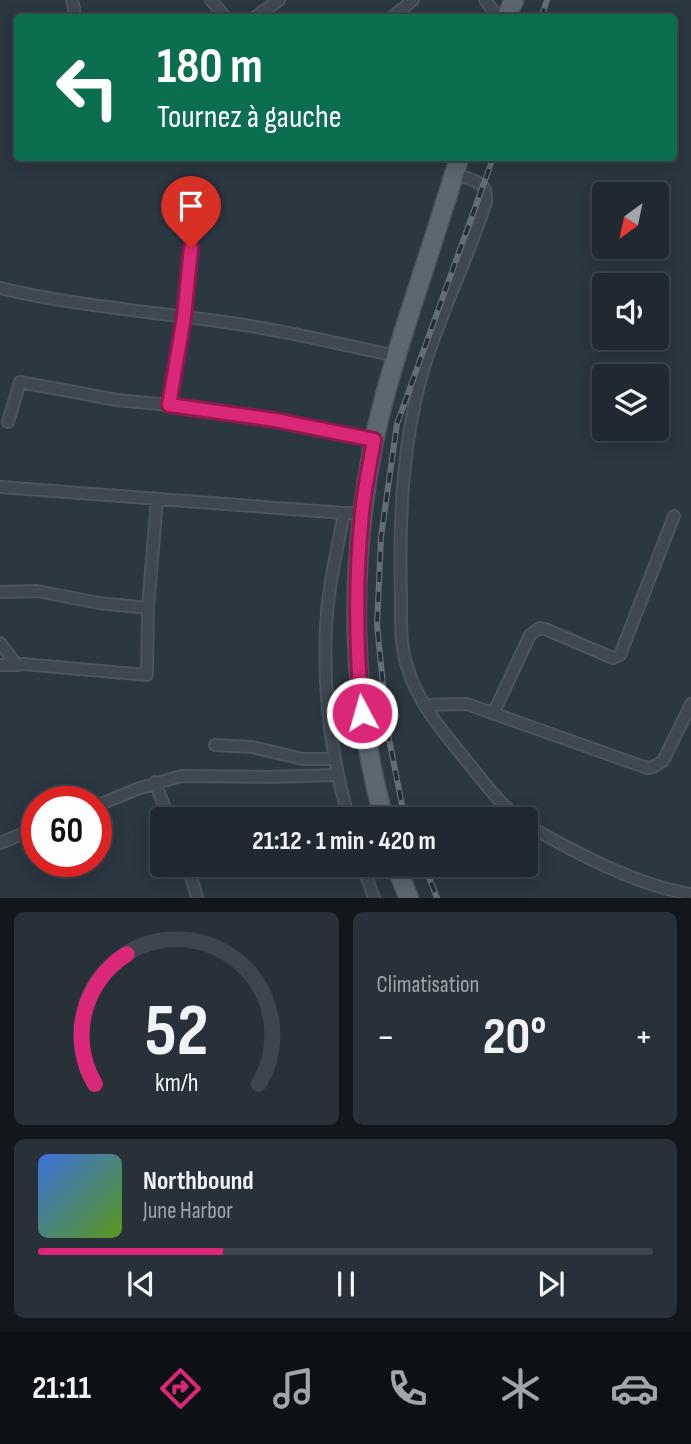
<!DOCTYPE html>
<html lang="fr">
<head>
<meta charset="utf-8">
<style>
	:root { --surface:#202931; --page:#283139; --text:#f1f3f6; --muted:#a2a6ab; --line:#3d454d; --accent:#db2777 }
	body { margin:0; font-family:"Sofia Sans Condensed",sans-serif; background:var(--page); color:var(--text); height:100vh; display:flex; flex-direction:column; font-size:26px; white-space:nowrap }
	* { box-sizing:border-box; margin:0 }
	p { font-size:23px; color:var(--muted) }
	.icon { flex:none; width:38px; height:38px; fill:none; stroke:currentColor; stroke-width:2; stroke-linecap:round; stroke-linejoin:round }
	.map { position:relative; height:898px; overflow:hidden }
	.side { display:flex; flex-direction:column; gap:14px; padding:14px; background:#12171b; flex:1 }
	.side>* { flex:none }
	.banner { position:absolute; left:14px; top:14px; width:663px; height:147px; border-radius:7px; box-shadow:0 4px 18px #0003,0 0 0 2px var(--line); background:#0b6e4f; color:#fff; overflow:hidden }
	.needle { width:46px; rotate:213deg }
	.buttons { position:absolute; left:592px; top:182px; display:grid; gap:14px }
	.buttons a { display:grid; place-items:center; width:77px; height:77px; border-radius:7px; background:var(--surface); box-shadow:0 4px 18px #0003,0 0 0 2px var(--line); font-size:35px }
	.speed { position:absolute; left:21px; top:786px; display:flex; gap:14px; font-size:35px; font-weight:700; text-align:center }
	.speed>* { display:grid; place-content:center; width:91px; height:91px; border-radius:50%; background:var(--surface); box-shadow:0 4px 18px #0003,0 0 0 2px var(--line); line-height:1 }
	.speed .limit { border:10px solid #d22; background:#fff; color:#111 }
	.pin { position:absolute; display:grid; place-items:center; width:60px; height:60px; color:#fff; margin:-72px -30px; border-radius:50% 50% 50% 0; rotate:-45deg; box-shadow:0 0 7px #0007 }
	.pin .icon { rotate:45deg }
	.me { position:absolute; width:77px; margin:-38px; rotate:354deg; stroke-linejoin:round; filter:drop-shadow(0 0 5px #0008) }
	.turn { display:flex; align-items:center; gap:24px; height:147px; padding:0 28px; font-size:32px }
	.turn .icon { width:91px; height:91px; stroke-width:2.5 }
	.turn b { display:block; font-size:49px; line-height:60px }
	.big { font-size:52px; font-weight:700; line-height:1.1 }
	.side .widget { flex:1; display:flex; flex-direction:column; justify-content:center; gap:10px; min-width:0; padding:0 24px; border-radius:10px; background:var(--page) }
	.side .dial { align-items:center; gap:0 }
	.dial svg { height:182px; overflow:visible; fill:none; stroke:var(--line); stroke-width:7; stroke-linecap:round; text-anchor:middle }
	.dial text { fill:var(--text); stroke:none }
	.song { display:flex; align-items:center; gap:21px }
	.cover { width:84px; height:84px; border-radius:10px; background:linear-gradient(135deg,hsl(220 70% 55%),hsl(90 70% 35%)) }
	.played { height:7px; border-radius:4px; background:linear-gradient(90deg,var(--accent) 30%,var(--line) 30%) }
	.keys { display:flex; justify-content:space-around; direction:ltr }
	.heat { display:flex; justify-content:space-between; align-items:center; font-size:38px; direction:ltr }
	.side .tiles { flex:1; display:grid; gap:14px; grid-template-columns:1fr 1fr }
	.widget:last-child { grid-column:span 2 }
	.trip { position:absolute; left:150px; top:807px; width:388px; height:70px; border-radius:7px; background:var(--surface); box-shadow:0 4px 18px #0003,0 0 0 2px var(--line); font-weight:700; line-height:70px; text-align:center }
	.tab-bar { display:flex; height:112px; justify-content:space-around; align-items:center; background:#0d1014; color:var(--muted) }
	.tab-bar .icon { width:49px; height:49px }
	.tab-bar .active { color:var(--accent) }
	.tab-bar b { font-size:32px; color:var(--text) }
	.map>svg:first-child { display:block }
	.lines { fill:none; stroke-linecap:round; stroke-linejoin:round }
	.minor-casing { stroke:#4c545d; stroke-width:14 }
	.primary-casing { stroke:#4c545d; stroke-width:21 }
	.minor { stroke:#3f4851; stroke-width:10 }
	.primary { stroke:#5d6770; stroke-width:18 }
	.rail-casing { stroke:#626d77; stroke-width:6 }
	.rail { stroke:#232d36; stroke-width:3.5; stroke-dasharray:10; stroke-linecap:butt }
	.route-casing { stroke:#8e194d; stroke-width:18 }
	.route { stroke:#db2777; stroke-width:12 }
</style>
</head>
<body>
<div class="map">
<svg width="691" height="898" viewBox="0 0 691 898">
	<rect width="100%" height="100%" fill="#2b3741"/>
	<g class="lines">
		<defs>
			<path id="minor" d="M72,0L76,18
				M211,0L226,18
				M485,0L499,18
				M254,18L279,0
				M391,18L413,0
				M454,174C463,177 481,180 485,190C486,192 486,200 486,202C469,256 443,307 426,361C402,437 399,518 401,597C401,620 400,645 407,666C417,702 443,732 466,760C483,781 498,802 519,819
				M0,288C71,305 145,311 217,321C277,329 337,343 396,356
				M169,405L184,317L191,248
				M8,422L20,382L117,400L169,405L275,420L374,440
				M0,487L344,513
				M0,592L37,591L99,603L148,608
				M0,643L17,665L23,664L147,675L148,608L157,500
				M0,665H17
				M425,705L467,704L647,768L653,767L663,761L691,704
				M493,714L530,635L540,628L545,629L613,658L620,655L674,516
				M215,745L252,747L303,759H335
				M155,782L169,819
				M96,806L137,789L181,776L267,777L338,775
				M349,819C331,757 323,690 326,626C328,588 337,550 344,513H362
				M527,825C574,852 638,886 691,894
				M0,843L37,828
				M186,864L194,886L197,898
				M362,864L374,898"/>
			<path id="primary" d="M506,18L514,0
				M384,819C350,697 349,566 374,441C383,397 397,352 411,309C427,259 444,208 459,158
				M396,864L400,876L409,898"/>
		</defs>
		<use href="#minor" class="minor-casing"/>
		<use href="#primary" class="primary-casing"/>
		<use href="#minor" class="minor"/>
		<use href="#primary" class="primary"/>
		<defs>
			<path id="rail" d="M541,18L547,0
				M407,819L402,805L388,734L377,625L381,537L397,424L493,158
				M424,864L437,898"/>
		</defs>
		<use href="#rail" class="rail-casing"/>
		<use href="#rail" class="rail"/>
	</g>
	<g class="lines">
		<defs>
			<path id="route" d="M191,248L184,317L169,405L275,420L374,440C370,464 364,489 362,514C355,580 356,647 362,713"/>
		</defs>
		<use href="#route" class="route-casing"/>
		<use href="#route" class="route"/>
	</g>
</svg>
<div class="buttons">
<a><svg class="needle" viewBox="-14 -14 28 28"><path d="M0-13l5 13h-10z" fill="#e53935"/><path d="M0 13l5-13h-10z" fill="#a2a6ab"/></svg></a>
<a><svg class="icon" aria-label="sound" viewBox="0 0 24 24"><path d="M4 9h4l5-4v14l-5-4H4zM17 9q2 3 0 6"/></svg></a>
<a><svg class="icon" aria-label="layers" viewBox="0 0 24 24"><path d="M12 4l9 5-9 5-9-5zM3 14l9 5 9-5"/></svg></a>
</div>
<div class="speed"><div class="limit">60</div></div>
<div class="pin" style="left:191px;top:248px;background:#d93025"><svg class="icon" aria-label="arrive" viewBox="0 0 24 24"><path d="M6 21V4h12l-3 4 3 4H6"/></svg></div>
<svg class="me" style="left:362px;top:713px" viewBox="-20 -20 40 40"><circle r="17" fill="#db2777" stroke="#fff" stroke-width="3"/><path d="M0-11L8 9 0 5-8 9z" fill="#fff"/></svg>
<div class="trip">21:12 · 1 min · 420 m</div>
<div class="banner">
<div class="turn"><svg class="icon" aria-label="left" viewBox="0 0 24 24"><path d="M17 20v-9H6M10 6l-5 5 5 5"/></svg><div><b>180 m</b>Tournez à gauche</div></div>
</div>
</div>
<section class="side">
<div class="tiles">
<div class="widget dial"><svg viewBox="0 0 100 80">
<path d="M14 69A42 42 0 1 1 86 69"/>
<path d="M14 69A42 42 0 0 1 28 12" stroke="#db2777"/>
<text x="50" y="56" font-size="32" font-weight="700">52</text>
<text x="50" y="72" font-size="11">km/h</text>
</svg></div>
<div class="widget"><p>Climatisation</p>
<div class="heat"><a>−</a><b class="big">20°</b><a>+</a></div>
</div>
<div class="widget">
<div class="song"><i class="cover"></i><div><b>Northbound</b><p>June Harbor</p></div></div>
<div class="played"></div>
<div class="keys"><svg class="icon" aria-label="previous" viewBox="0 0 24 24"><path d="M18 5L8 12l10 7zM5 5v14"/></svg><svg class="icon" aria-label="pause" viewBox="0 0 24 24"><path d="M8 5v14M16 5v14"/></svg><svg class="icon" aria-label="next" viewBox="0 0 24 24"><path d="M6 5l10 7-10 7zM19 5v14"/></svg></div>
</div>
</div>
</section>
<nav class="tab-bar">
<b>21:11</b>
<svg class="icon active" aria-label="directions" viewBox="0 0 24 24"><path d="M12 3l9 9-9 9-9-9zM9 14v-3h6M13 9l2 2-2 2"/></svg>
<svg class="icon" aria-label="music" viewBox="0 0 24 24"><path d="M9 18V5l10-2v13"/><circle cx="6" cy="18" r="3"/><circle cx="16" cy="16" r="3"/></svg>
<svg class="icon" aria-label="phone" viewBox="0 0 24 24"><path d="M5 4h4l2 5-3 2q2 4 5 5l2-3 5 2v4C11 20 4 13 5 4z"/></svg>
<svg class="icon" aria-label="climate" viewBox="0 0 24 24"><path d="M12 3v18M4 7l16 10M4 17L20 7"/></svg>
<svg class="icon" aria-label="car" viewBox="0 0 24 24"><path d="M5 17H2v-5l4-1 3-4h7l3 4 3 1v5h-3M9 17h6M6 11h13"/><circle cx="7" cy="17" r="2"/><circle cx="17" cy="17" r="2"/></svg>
</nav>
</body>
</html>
